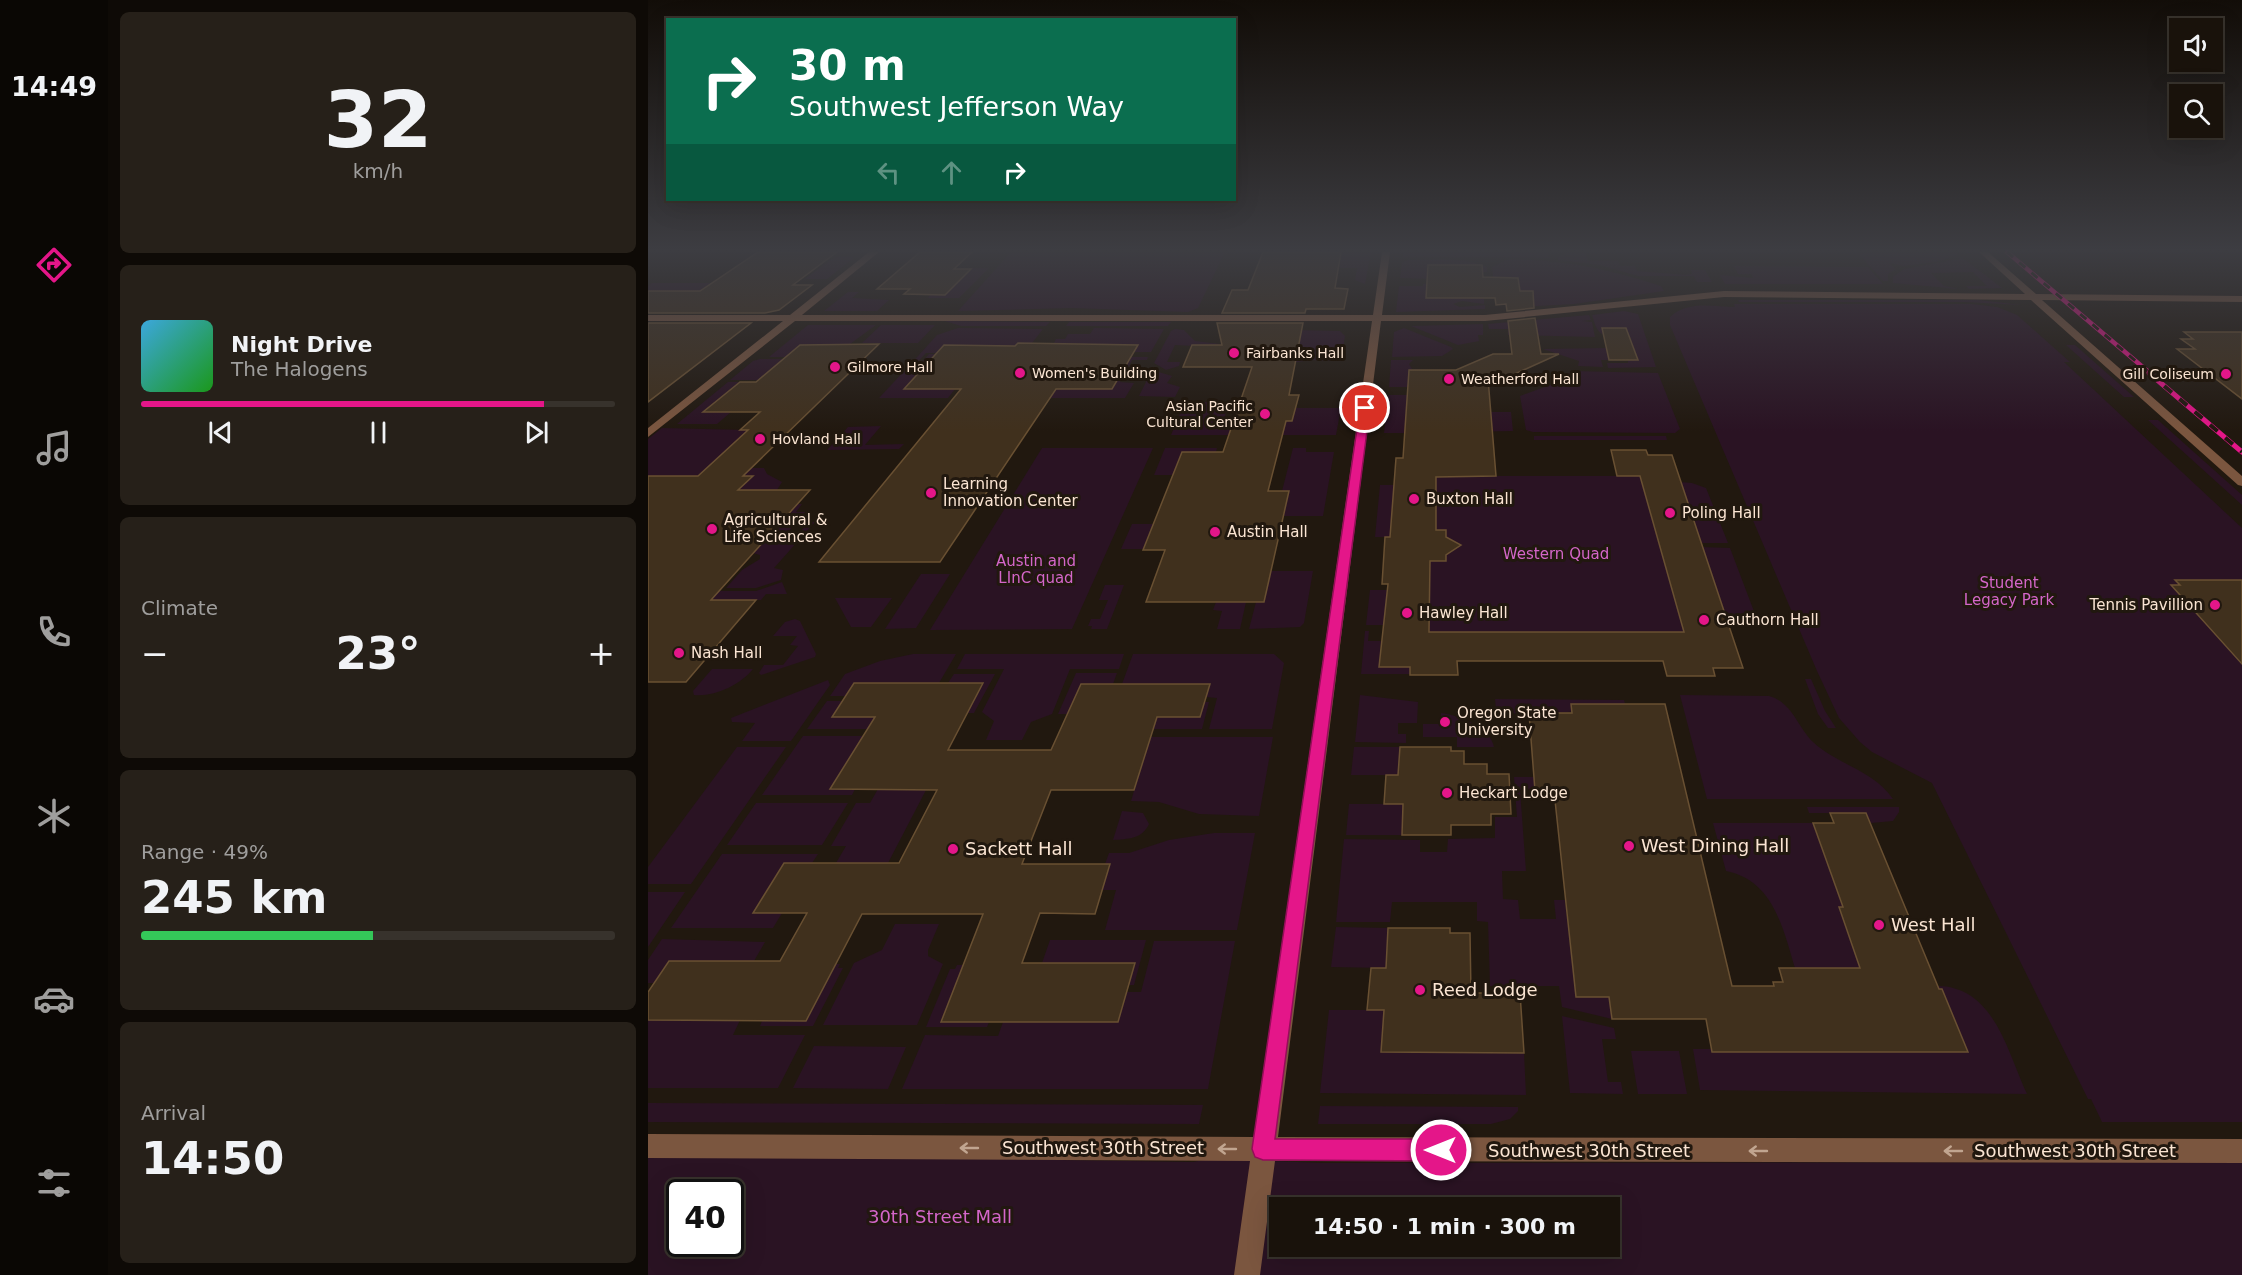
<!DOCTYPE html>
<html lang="en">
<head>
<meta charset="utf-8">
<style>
	:root { --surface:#19120b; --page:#262019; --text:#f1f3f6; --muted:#9f9e9d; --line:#37322c; --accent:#e41689 }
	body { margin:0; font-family:"DejaVu Sans",sans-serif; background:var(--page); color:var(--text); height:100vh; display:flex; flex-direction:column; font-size:22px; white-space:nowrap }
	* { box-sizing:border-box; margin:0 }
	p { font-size:20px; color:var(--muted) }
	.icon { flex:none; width:33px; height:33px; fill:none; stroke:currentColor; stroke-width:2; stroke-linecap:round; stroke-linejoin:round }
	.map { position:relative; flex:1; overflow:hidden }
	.sheet { display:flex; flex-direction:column; gap:12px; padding:12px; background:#0e0a06; width:540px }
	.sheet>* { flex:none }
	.hud { position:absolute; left:18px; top:18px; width:570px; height:183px; border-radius:0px; box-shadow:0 6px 24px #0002,0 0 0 2px var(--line); background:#0b6e4f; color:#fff; overflow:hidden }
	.buttons { position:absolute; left:1521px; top:18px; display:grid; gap:12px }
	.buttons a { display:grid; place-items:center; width:54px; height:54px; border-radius:0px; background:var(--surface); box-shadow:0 6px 24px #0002,0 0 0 2px var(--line); font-size:30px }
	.speed { position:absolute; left:18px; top:1179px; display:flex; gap:12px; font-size:30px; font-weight:700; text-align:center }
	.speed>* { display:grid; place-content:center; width:78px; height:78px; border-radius:50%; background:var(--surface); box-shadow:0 6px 24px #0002,0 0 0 2px var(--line); line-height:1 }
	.speed .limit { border:3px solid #111; border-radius:9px; background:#fff; color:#111 }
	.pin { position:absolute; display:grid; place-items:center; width:51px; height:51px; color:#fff; margin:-26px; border:3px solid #fff; border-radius:50%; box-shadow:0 2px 6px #0007 }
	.me { position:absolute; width:66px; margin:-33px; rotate:270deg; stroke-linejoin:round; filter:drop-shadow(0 0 4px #0008) }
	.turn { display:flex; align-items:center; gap:21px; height:126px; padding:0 24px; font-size:27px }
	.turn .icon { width:78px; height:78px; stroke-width:2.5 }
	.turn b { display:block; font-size:42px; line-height:51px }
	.lanes { display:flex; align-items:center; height:57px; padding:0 24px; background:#0003; justify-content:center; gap:30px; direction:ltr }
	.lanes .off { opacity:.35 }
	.big { font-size:45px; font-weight:700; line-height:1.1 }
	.sheet .tile { flex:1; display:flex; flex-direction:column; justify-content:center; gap:9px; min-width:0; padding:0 21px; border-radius:9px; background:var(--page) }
	.sheet .dial { align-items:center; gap:0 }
	.dial b { font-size:78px; line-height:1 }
	.song { display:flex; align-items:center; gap:18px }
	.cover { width:72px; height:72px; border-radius:9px; background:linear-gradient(135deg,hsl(200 70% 55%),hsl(120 70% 35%)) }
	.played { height:6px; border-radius:3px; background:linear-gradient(90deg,var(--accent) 85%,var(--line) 85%) }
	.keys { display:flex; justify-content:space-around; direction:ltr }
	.heat { display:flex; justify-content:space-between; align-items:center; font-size:33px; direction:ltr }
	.charge { height:9px; border-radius:4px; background:linear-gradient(90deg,#34c759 49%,var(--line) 0) }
	.trip { position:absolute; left:621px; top:1197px; width:351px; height:60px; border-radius:0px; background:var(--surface); box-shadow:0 6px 24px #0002,0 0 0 2px var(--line); font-weight:700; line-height:60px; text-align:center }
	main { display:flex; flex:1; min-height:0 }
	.tab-bar { display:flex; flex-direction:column; width:108px; justify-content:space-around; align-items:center; background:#0a0704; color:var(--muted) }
	.tab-bar .icon { width:42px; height:42px }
	.tab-bar .on { color:var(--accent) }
	.tab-bar b { font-size:27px; color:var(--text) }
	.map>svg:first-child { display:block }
	.green { fill:#2a1323; fill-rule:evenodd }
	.building { fill:#40301d; stroke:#695032; stroke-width:1.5 }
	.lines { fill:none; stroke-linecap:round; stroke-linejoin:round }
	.minor { fill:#7b563f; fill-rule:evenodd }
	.rail-far1-casing { stroke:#e41689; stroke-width:4.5 }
	.rail-casing { stroke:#e41689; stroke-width:5 }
	.rail-far1 { stroke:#21180f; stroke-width:3; stroke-dasharray:8; stroke-linecap:butt }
	.rail { stroke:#21180f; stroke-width:4; stroke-dasharray:10; stroke-linecap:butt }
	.oneway { stroke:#c1a590 }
	.route { fill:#e41689; stroke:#940e59; stroke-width:1.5 }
	.poi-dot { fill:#e41689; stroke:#21180f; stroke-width:2 }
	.labels { text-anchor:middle; stroke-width:6; stroke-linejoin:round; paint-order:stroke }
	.far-poi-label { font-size:14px; fill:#fbe5d3; stroke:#21180f; text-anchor:start }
	.poi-label { font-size:15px; fill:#fbe5d3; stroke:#21180f; text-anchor:start }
	.park-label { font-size:15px; fill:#d466c9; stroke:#21180f }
	.near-poi-label { font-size:18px; fill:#fbe5d3; stroke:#21180f; text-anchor:start }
	.near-street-label { font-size:18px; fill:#fbe5d3; stroke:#21180f }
	.near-park-label { font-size:18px; fill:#d466c9; stroke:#21180f }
</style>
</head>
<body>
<main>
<nav class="tab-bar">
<b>14:49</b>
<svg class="icon on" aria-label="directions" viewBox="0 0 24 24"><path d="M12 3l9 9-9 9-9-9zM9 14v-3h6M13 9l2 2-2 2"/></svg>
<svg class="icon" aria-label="music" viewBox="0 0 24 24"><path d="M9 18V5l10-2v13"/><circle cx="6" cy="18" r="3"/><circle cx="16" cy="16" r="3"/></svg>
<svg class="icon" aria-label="phone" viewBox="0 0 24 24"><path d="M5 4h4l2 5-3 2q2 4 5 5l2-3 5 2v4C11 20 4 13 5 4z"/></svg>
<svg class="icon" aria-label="climate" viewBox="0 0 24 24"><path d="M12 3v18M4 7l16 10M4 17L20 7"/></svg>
<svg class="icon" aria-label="car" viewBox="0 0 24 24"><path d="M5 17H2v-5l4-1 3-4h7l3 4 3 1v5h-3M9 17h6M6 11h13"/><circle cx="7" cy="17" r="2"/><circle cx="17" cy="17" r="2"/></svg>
<svg class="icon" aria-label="filters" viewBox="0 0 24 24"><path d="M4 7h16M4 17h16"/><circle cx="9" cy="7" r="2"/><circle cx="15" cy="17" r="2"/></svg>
</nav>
<section class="sheet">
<div class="tile dial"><b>32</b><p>km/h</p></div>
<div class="tile">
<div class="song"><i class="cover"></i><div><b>Night Drive</b><p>The Halogens</p></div></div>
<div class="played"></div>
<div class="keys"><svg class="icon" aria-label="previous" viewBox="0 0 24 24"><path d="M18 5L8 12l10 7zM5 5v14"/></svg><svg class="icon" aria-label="pause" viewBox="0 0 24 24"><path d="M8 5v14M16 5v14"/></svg><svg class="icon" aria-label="next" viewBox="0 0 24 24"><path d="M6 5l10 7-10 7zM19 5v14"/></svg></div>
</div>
<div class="tile"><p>Climate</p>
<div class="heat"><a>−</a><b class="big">23°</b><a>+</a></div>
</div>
<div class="tile"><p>Range · 49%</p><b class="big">245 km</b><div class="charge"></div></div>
<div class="tile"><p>Arrival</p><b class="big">14:50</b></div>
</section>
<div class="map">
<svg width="1594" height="1275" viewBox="0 0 1594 1275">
	<rect width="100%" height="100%" fill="#21180f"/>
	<path class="green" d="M363,252H577L550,308L540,312L423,308L310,311Z
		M693,252H723L717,284L707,280L709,268H692Z
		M755,252H900L901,258L755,257Z
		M921,252H937L940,261H970L972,266H987L989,271L1038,275L1044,274L1043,270H1057L1064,282H1049L1046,276H990L952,265L910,260L909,257Z
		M1308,252L1310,255L1288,262L1256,266L1241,263L1248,269L1240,274V281H1235L1210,253Z
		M191,257H207L179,279H157L184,259Z
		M1315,258L1354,288L1321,289L1318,286H1339L1325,272L1283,273L1296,286L1312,289L1245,283V277L1256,269Z
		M861,259C917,260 961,269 1013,286L1016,291L926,304L870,307L872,291L870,278L845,277L844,267Z
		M760,260C787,260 814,257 839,267V272H835L834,265H780L779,275H787V279L752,278L754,262Z
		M1086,266L1220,267L1235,284H1077L1072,275L1105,278L1103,274H1090Z
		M300,268H341L311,298H280Z
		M4,283H66L127,291H0V286Z
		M775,284H787L779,287V298H836V304L814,301L805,304L812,307L837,305V309L748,312L751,286H775Z
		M200,292H211L204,298L241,300L229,311H176Z
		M1090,300H1331L1374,305L1316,302H1091Z
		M1086,304H1324L1349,307L1369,315L1422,362H1416L1594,528V1122H1454L1443,1099H1440L1284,783L1224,752L1212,742L1191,718L1169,671L1022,325V317C1040,300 1066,307 1087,307Z
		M976,311L990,314L1008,367L960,368L959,363H980V360L990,359L978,329H955L956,335C949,332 947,325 944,315Z
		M941,315L943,320L934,321L944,322L947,337L860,335V329H841L840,324Z
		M297,321L402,322L398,326H313Z
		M421,322H523L520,326H418Z
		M835,324V335H830L831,341L810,345L763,326Z
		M160,325H228L202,344L152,345L140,355L150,357H121Z
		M233,325H287L270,343H214Z
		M310,328L395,329L384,343H370L367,346L296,345L289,353H278L266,366H261L289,335Z
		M446,328L516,329L503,352H486L489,345L406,343L408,339H417L420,334H442Z
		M756,328L803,347L805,349L794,356L744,357L746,332Z
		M527,329L536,330L547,341L572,344L566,347L527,345L519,362H532L531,366L518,370L506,363L523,331Z
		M604,329L692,331L697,336L693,361L662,360L644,363Z
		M1418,345H1427L1486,397H1476Z
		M958,348L961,360H953L955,367L930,366L931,361L895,349Z
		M281,354H288L257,389H307L300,398H231L259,368H269Z
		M483,357H500L499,360H484L476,375L490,376L475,377L472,382L486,383L477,398H307L405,389H464Z
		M112,359H156L132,380H82L105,361Z
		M743,360H765L761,364L764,369H780L761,370L760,381L781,387H741Z
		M504,370L524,376L519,383L532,387L527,397L491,396Z
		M925,371L1010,373L1032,429L1027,433L885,432L878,430L872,396L905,384L911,378Z
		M80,382H92L56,411L83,412L69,424H29Z
		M740,395H781L762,433H736Z
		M537,402H582L575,421H644L647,408H693L688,435H523Z
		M821,412H863L865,431L813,432V429H844L843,414H821Z
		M1500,420H1510L1594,495V505Z
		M233,426L217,445L256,444L251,449L179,450L200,427Z
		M14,428L100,430L61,468H116L119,474L134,482L129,490L89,492L104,476H0V439Z
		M886,436H1018L1019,440H886Z
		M394,448H505L424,629L282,630Z
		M517,448H569L568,452H534L525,475H506Z
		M645,448H658V452H686L675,516H635L641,491H634Z
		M785,476H992L1036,632H781L782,561H798V554L807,548L805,541L798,537V530H784Z
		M1032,482L1044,483L1058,488L1080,543H1051Z
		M732,485H746L742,537H727Z
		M150,504H154L148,512H157L140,532H152L161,522H167L126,568L135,570L133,580L108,588H78L94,570L112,559V555L105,553Z
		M484,524H505L495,549H473Z
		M1052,547L1082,548L1107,614L1104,620L1080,624Z
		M623,571H665L656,623L652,627L601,629L608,602H616Z
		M273,574H302L268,628L237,629Z
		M134,582L139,594H118L113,600H0L8,591H108Z
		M457,585H476L459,629H443L444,626H440L443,619H452L460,600H451Z
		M722,590H739L736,625H718Z
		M187,598H244L223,627H203Z
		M568,602H598L592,629H569L574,611L565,610Z
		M147,619L152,621L168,654L167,657L113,675L111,673L116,665H135L150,646L142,645L149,636H125L137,622Z
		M717,631H721L720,641H733L731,666L762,667V674H713Z
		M265,654H308L291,683H206L198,696H182L197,674L232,661Z
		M317,654H476L471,669H422L404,714L383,722L374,740H338L346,721L334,712L356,669H309Z
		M485,654H626L636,663L624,729H561L569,698L558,697L561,684H474Z
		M64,669H105C92,685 67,697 46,695L45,691Z
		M428,673H469L465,684H433L420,714H410Z
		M306,674H347L326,713H319L300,683Z
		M1157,679H1163L1177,711L1188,728H1180L1170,714Z
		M180,680L182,685L143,741H94L107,723L84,722L83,718Z
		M712,695L770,702L769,723H750V734H758V743L707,742Z
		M1032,695L1121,696C1144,702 1149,726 1165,742C1190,765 1225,770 1245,799H1059Z
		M847,699L976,700L977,704C949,709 872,721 848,709Z
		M179,701H194L185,717H253L246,729H159Z
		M556,702H561L554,729H478L482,717H552Z
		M793,713C811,715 843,728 846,747H809V737H775V724H793Z
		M155,736H242L182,789H207L204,795H114Z
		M479,737H625L611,816L551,814L511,802L483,801L498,751Z
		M89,747H138L43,884H0V867Z
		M706,747H752L750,775H703Z
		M866,777H886L887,789L872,790L878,871H854L855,899L870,900L872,919H908L906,900H917L928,996L961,997L964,1019L914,1007L911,986H842L840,922L829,921V902H744L742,922H688L696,839L772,840V852H799L800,839L847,838V817H869Z
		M230,789L278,790L240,863H188L198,846H183L208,803H222Z
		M108,803H200L174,845H79Z
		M701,804H755L754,835H698Z
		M1159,807H1251V812L1245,821L1223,823L1218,813H1161Z
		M474,811L495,813L501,824C494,839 480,839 465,840Z
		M1065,823H1165L1195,907L1191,908L1224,987H1191L1184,968H1147C1135,928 1125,880 1078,871Z
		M566,833H607L589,930H457L468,890H454L462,865L457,864L461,853H481L521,840Z
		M74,854H170L164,863H136L105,912L134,913L125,928H23Z
		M0,892H37L0,947Z
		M247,924H291L280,950V956L295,964L269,1025H175L206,963L234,950Z
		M688,927L740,928L738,968L683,967Z
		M14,939L117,942L106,961H21L6,983H0V960Z
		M402,940H498L486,985H481L486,963H394Z
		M506,941H587L560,1089H254L277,1035L350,1036L355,1022H470L479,992H493Z
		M188,964H192L190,968H195L165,1026H112L114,1021H158Z
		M309,965H317L293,1021L341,1022L339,1027H278L302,969H307Z
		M1289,986C1346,986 1359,1051 1379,1094L1052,1090L1045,1049H1064L1291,989Z
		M681,1010H736L733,1052L876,1053L878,1095L672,1093Z
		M914,1016L966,1028L968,1039H954L960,1082H973L975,1094L922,1093Z
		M0,1020H92L85,1035H157L130,1088H0Z
		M166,1046L258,1047L240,1089L145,1088Z
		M983,1051H1031L1039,1094H990Z
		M0,1103L555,1105L551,1124L0,1122Z
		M672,1106L870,1107V1111L862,1119L843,1124H670Z
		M0,1158H296L545,1162L561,1159L676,1163L1594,1162V1275H0ZM32,1192H82V1244H32ZM632,1208H962V1246H632Z"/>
	<path class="building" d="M110,252H189L145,285H164L131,310L117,313H0V291H52Z
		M272,252H324L306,269H323L297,295L256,294L262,289H229Z
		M615,252H693L687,288L700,289L696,309H658L657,313H574L584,290H600Z
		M780,265H834L835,277L870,278L872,291H885L886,308L859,311L858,304L848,305L847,298H778Z
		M887,318L893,354H911L858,378H840L848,476L788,477V530H798V537L813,545L798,555V561H782L781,632H1036L992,476H969L963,450H998L1000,455H1024L1095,668H1065L1067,676H1019L1015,661H809L810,675H762V667H731L740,584H734L737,537H742L748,458H755L761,370H808L845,354H864L860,321Z
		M0,323H103L0,402Z
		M569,323H655L641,395H651L644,421H638L620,491H641L616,602H498L517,550H495L534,452H575L604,367H535L544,345H574Z
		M954,328H978L990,360H961Z
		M1536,332H1594V399L1529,349H1547L1533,339H1545Z
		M370,343L490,345L464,389H408L292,562H171L313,389H256L296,345L367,346Z
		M231,344L95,476H105L90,490H162L63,600H108L38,682H0V476H50L100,430H92L112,412H55L92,382H108L152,345Z
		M1527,580H1594V664L1523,585H1532Z
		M206,683H335L300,750H403L433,684H562L552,717H509L486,790H403L374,864H462L447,914L392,913L374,963H487L470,1022H293L335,914H214L158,1021L0,1020V992L21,961H132L159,913H105L136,863H251L289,790L182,789L227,717H184Z
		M923,704H1017L1084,986H1126L1125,982H1135L1131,968H1212L1191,907H1195L1165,823H1186L1182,813H1218L1291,989H1294L1320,1052H1064L1058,1019H964L961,997H928L906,791H887L881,713H924Z
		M752,747H803V751H816V764H839V774H861L863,814H843V825H803V835H754L755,804H736L738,775H750Z
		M740,928H802V933H822L823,993H872L876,1053L733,1052L736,1010H719L723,968H738Z"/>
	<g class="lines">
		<path class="minor" d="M221,252H231L154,315H725L734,252H742L734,315H837L1076,291L1377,294L1331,252H1340L1388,294L1594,296V302L1394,300L1594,476V486L1590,485L1383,300L1076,297L837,321H733L630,1137L1594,1139V1163L627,1161L612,1275H586L602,1161L0,1158V1134L606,1137L724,321H147L0,437V428L135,321H0V315H142Z"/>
		<defs>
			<path id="rail-far1" d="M1359,252L1503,374"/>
			<path id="rail" d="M1501,373L1594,452"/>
		</defs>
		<use href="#rail-far1" class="rail-far1-casing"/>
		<use href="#rail" class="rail-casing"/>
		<use href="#rail-far1" class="rail-far1"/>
		<use href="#rail" class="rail"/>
	</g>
	<defs><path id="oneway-shaft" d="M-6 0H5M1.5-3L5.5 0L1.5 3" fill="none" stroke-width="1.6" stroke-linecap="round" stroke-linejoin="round" transform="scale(1.5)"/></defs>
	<g class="oneway">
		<use href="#oneway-shaft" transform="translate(321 1148) rotate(-180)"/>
		<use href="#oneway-shaft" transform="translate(579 1149) rotate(-180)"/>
		<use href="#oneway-shaft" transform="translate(1110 1151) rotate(180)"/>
		<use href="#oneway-shaft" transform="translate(1305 1151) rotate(180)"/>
	</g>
	<linearGradient id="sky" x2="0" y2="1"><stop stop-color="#120d08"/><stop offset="0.58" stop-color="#3d3d42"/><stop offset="1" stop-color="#3d3d42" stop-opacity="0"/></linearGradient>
	<rect width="1594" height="431" fill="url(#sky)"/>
	<path class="route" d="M717,405L722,408L627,1139H793L800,1143L804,1150L800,1158L793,1161L615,1160L607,1157L604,1149L712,408Z"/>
	<g class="poi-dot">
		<circle cx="586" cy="353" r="6"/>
		<circle cx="187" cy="367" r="6"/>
		<circle cx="372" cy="373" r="6"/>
		<circle cx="1578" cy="374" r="6"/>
		<circle cx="801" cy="379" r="6"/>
		<circle cx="617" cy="414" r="6"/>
		<circle cx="112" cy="439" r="6"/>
		<circle cx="283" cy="493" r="6"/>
		<circle cx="766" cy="499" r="6"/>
		<circle cx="1022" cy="513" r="6"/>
		<circle cx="64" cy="529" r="6"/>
		<circle cx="567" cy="532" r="6"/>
		<circle cx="1567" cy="605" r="6"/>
		<circle cx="759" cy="613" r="6"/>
		<circle cx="1056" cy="620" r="6"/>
		<circle cx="31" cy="653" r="6"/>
		<circle cx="797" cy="722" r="6"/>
		<circle cx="799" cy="793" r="6"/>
		<circle cx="981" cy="846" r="6"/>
		<circle cx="305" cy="849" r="6"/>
		<circle cx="1231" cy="925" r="6"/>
		<circle cx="772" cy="990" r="6"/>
	</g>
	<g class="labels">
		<g class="far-poi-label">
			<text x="598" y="358">Fairbanks Hall</text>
			<text x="199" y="372">Gilmore Hall</text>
			<text x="384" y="378">Women's Building</text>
			<text x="1566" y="379" text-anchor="end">Gill Coliseum</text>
			<text x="813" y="384">Weatherford Hall</text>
			<text x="605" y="411" text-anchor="end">Asian Pacific<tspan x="605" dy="16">Cultural Center</tspan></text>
			<text x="124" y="444">Hovland Hall</text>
		</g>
		<g class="poi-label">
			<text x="295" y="489">Learning<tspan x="295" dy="17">Innovation Center</tspan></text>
			<text x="778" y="504">Buxton Hall</text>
			<text x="1034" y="518">Poling Hall</text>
			<text x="76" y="525">Agricultural &amp;<tspan x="76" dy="17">Life Sciences</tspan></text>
			<text x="579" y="537">Austin Hall</text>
			<text x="1555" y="610" text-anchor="end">Tennis Pavillion</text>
			<text x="771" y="618">Hawley Hall</text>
			<text x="1068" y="625">Cauthorn Hall</text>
			<text x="43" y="658">Nash Hall</text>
			<text x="809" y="718">Oregon State<tspan x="809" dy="17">University</tspan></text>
			<text x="811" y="798">Heckart Lodge</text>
		</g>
		<g class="park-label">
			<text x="908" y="559">Western Quad</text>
			<text x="388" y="566">Austin and<tspan x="388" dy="17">LInC quad</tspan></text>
			<text x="1361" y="588">Student<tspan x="1361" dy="17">Legacy Park</tspan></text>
		</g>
		<g class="near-poi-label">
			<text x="993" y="852">West Dining Hall</text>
			<text x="317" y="855">Sackett Hall</text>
			<text x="1243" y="931">West Hall</text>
			<text x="784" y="996">Reed Lodge</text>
		</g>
		<g class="near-street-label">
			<text x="455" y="1154">Southwest 30th Street</text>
			<text x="941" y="1157">Southwest 30th Street</text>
			<text x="1427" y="1157">Southwest 30th Street</text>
		</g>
		<g class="near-park-label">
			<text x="292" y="1223">30th Street Mall</text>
		</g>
	</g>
</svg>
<div class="buttons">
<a><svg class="icon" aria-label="sound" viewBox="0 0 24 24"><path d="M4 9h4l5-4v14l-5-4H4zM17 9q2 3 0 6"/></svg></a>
<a><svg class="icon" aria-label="search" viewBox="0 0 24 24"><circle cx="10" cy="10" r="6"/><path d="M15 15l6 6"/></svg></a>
</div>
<div class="speed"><div class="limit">40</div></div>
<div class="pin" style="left:717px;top:408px;background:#d93025"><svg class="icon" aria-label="arrive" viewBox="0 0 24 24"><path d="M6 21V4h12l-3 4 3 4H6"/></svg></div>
<svg class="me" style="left:793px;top:1150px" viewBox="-20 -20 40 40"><circle r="17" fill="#e41689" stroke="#fff" stroke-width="3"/><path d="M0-11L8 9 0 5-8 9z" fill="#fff"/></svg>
<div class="trip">14:50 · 1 min · 300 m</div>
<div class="hud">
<div class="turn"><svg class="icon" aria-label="right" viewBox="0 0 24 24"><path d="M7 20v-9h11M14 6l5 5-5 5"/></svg><div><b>30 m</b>Southwest Jefferson Way</div></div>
<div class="lanes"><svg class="icon off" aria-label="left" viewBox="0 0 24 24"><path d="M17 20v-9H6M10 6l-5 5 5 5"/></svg><svg class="icon off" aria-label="ahead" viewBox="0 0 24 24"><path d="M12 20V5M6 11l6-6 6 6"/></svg><svg class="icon" aria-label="right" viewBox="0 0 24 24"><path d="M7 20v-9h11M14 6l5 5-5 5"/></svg></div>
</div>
</div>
</main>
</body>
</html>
